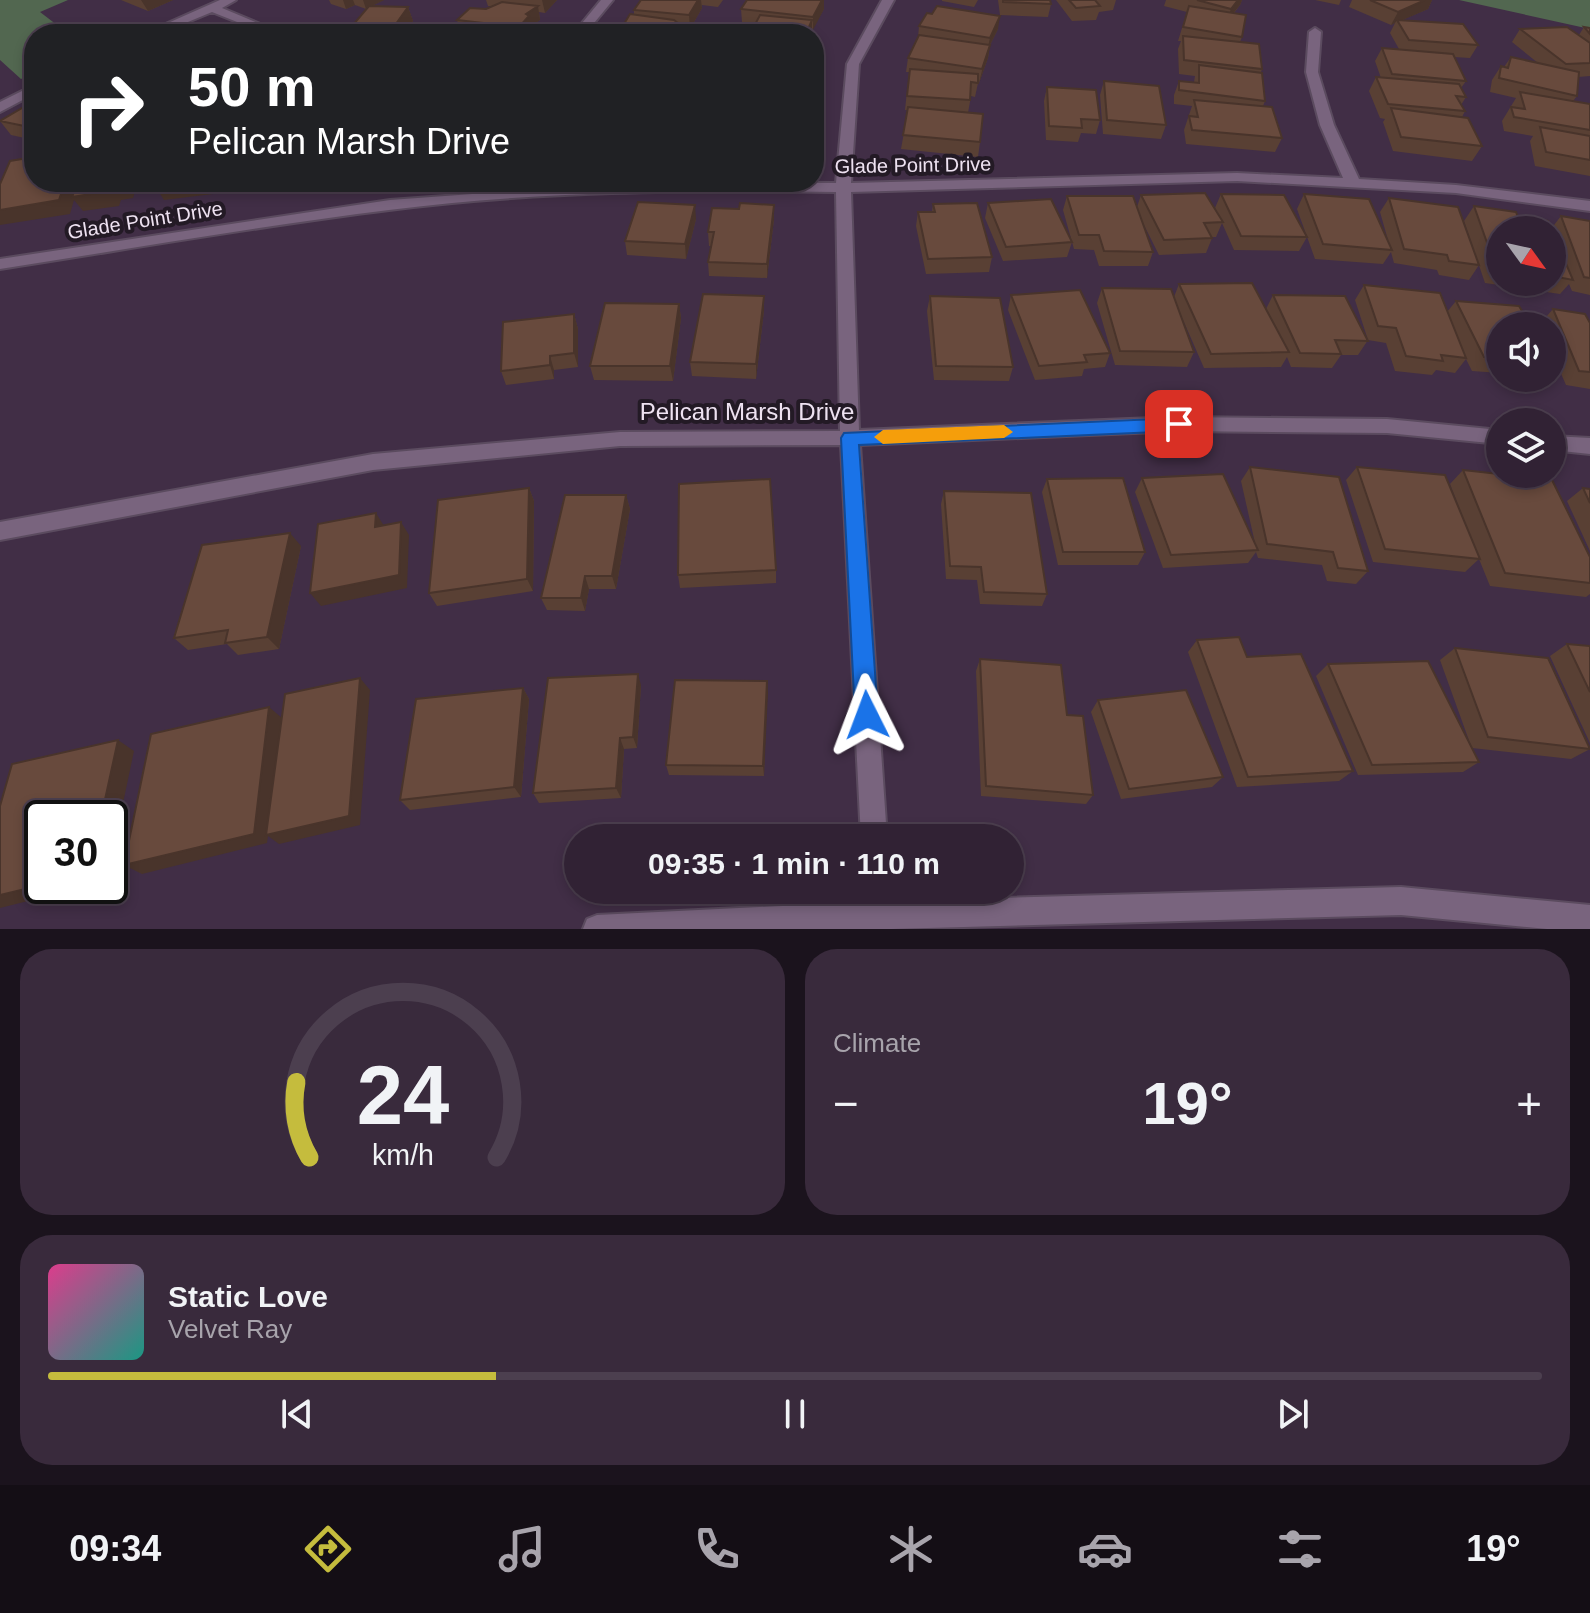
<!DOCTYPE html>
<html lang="en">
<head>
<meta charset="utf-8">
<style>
	:root { --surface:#312234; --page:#392a3c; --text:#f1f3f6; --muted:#a8a4ac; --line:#4c3f4f; --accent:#c5bc3d }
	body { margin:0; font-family:Helvetica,sans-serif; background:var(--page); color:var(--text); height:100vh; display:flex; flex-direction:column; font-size:30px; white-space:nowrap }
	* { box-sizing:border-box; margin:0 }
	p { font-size:26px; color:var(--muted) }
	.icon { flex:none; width:44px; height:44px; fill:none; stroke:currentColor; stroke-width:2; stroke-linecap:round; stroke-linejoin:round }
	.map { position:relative; height:929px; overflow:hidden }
	.side { display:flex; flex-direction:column; gap:20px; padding:20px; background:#1b131d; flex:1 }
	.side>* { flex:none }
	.top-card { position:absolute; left:24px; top:24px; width:800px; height:168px; border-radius:32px; box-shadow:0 4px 12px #0003,0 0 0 2px var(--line); background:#202124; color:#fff; overflow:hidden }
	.needle { width:52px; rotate:123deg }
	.tools { position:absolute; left:1486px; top:216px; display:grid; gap:16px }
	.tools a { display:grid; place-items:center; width:80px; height:80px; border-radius:50%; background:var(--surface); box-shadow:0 4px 12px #0003,0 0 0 2px var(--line); font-size:40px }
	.speed { position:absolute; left:24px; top:800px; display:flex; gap:16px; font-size:40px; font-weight:700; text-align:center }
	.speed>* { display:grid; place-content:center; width:104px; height:104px; border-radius:50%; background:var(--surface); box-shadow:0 4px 12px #0003,0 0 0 2px var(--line); line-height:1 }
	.speed .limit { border:4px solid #111; border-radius:12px; background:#fff; color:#111 }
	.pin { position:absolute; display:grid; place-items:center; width:68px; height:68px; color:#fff; margin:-34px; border-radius:16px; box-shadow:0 4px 12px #0006 }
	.me { position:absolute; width:88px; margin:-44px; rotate:357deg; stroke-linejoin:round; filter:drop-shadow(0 0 6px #0008) }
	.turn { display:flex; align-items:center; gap:28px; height:168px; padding:0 32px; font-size:36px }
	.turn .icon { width:104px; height:104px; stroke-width:2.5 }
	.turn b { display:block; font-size:56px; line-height:68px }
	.big { font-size:60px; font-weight:700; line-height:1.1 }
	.side .tile { flex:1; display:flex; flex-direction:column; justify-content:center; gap:12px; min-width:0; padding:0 28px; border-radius:32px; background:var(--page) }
	.side .dial { align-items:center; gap:0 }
	.dial svg { height:208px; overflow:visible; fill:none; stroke:var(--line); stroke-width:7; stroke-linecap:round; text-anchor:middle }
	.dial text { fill:var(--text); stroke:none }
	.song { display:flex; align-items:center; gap:24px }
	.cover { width:96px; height:96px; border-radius:12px; background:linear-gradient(135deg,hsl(330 70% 55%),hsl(170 70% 35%)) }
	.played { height:8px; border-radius:4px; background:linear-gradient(90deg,var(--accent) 30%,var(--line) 30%) }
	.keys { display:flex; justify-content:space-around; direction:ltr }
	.heat { display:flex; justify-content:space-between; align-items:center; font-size:44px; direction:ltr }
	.side .tiles { flex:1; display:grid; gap:20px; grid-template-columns:1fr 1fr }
	.tile:last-child { grid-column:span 2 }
	.trip { position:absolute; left:564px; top:824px; width:460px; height:80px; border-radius:40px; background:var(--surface); box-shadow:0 4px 12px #0003,0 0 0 2px var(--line); font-weight:700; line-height:80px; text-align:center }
	.tab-bar { display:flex; height:128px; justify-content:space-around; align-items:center; background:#140e15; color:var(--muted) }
	.tab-bar .icon { width:56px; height:56px }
	.tab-bar .on { color:var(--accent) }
	.tab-bar b { font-size:36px; color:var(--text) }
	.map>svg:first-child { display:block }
	.green { fill:#526750 }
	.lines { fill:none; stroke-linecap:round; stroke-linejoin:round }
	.minor-casing { stroke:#5b4b5f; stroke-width:4 }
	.minor { fill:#79647e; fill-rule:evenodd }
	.wall { fill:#594034; fill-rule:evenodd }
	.shaded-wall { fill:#49342b }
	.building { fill:#684a3d; stroke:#49342b; stroke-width:2 }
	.route { fill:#1a73e8; stroke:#114b97; stroke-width:2 }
	.slow { fill:#f59e0b }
	.labels { text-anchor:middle; stroke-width:8; stroke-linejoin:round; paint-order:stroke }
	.far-street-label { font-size:20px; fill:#eee2f1; stroke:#231a25 }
	.street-label { font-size:24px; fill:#eee2f1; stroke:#231a25 }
</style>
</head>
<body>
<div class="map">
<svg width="1590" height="929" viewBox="0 0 1590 929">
	<rect width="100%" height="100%" fill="#412e46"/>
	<path class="green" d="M0,0H68L40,12L57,25L76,34H34V73L21,79L0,60Z
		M1459,0H1590V29Z"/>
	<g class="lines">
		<defs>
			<path id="minor" d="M220,0H236L222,8L284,34H267L212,12L159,34H143Z
				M601,0H613L585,34H573Z
				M882,0H894L859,64L851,183L1237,173L1343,178L1320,125L1306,72L1309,32L1315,28L1321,32L1318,72L1334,125L1359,179L1456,185L1590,201V211L1456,193L1237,181L851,192L859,430L1179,417L1387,419L1500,430V444L1387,433L1179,431L860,445L887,838H861L841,445L620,446L373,470L0,540V522L373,454L620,432L840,431L836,192C687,190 537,191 389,210C259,226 129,249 0,269V259L390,200L640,182L836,183L847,64Z
				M34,85V94L0,112V102Z
				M1552,436L1590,438V454L1552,450Z
				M1401,887L1590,905V929H1547L1401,915L892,929H583L587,919L597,915L864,902L863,890H891L892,901Z"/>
		</defs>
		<use href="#minor" class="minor-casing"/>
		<use href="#minor" class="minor"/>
	</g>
	<path class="wall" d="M121,0H173L148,11Z
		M329,0H384L371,6L408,7L413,21L403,34H354L352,26L366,9L355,5L346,9L331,4Z
		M486,0H557L545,13L539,12L540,20L531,26L532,29L528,34H457L460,30L457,20L492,6H488Z
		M641,0H723L718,7L702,5V8L690,29L634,14V10Z
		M942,0H978L974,7L942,1Z
		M998,0H1050L1051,4L1048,17L1000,15Z
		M1056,0H1116L1113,10L1099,12L1096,20L1072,21Z
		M1166,0H1242L1240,5L1234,13L1242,37L1240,42L1262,69L1261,72L1265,101L1263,106L1282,138L1275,152L1186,144L1184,130L1192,106L1174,104V95L1179,81L1194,82L1195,76L1179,74L1178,49L1181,41H1178L1187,12L1164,6Z
		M1315,0H1341L1339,5Z
		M1352,0H1432L1428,9L1402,20L1478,45L1470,58L1454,57L1466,81L1461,88L1466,97L1461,105L1465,111L1462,117L1482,146L1472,161L1393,151L1383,122L1385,119L1380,118L1369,91L1376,77L1381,78L1375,61L1382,48L1399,49L1390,33L1395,23L1391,25L1349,7Z
		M741,9H824L812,30V34L742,22Z
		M919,26L998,29L990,45L988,58L979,83H978L975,97L971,96L968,113L980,142L978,157L901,149L908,110H905L909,72H906L908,58L918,38Z
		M1584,27L1590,28V76L1578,77L1577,96L1573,101L1590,104V176L1535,166L1530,141L1533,136L1504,131L1502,121L1516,98L1490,92L1492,80L1501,66L1504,67L1511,57L1538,63L1512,42L1520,29L1579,35Z
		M1104,81L1166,125L1161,139L1103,134L1100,95Z
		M1047,87L1100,120L1096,134L1081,133L1078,142L1046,140L1044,101Z
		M34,101V140L11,135L0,121Z
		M1221,194L1307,237L1299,251L1234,250L1222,223L1216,237H1211L1212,238L1206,253L1159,255L1142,221L1153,252L1148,266H1099L1094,250L1074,249L1063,210L1067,196L1137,207L1141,195L1219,216L1215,208Z
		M1304,194L1388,240L1380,212L1389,198L1479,265L1469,280L1439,275L1437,270L1394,263L1391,252L1383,264L1315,259L1297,209Z
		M988,203L1072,242L1067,257L1003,261L985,218Z
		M933,204L992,257L989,272L926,274L916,226L918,212H932Z
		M774,205V219L767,278L709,276L708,262L711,246H709L708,232L739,209Z
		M1474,206L1518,217L1551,229L1561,216L1590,221V295L1572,291L1569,284L1560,294L1485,283L1464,221ZM1500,230H1552V282H1500Z
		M696,219L686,259L627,255L625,241Z
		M1179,284L1266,309L1273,295L1368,340L1355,300L1364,285L1447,312L1456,301L1500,326V373L1472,371L1466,359L1455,373L1436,370L1432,375L1395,371L1386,343L1368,340L1358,355H1341L1332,368L1291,367L1287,357L1281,367L1204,368L1180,313L1194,352L1187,367L1115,365L1097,303L1102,288L1174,297Z
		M1011,295L1110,353L1105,367L1084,369L1082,376L1035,380L1008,310Z
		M930,296L1013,367L1009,381L934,380L927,311Z
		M679,304L681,318L673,381L594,380L590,366Z
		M1553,309L1590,323V389L1566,385L1559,369L1552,376V326H1541L1540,324Z
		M764,310L756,379L692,376L690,362Z
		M574,314L578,329V367L554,370V379L506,385L501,371Z
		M1250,467L1368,571L1356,584L1327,581L1322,565L1258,558L1256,552L1248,563L1163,568L1135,492L1142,478L1255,543L1241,481Z
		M1357,467L1473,543L1450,484L1463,470L1590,557V594L1586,597L1490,586L1479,559L1465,572L1373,562L1346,480Z
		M1047,479L1145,552L1138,565H1058L1042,492Z
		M529,488L534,501L533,591L437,606L429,593Z
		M1583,488L1590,489V551L1567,501Z
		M944,491L1047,594L1042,606L980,604L977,580L946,579L941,504Z
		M626,495L630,509L616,589H589L585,611L547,610L541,598Z
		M301,546L279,649L238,655L227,644L188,650L174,638Z
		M776,570V583L680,588L678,575Z
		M1197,640L1353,771L1339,781L1237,787L1188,652Z
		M1567,644L1590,646V743L1550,656Z
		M1455,648L1590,749L1571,759L1472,748L1479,762L1463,772L1358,775L1316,676L1328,664L1471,746L1440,660Z
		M980,659L1067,715L1093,795L1086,804L981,796L976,671Z
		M767,681L764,776L669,775L666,765Z
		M641,685L637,748L624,749L621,798L539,803L533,793Z
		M523,688L529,699L521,797L410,810L400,800Z
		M1098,700L1223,777L1212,787L1121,799L1091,712Z"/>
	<path class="shaded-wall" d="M141,0H173L148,11Z
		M343,0H353L355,5L346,9Z
		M363,0H384L366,9Z
		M542,0H557L545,13Z
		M698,0H701L702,8L690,29L689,15Z
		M822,0H824V9L813,30V17Z
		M1238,0H1242L1240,5L1226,22L1231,9Z
		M1425,0H1432L1428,9L1398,22L1397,20L1395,23L1391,25L1398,12Z
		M538,6L540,20L531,26L532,29L528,34H521L519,27L526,14Z
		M408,7L413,21L403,34H395L393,28Z
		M1000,16L998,29L990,45L988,58L979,83L990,38Z
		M812,20V34H806Z
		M65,182H138L133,198L121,200L119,206L83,211L74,200L70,214L0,225V210Z
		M185,182H224L221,193L164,200L155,186Z
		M231,182H281L236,189Z
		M695,205L696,219L686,259L685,244Z
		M774,205V219L767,278V264Z
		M764,296V310L756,379V364Z
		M679,304L681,318L673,381L670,366Z
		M574,314L578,329V367L574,353Z
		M550,356L554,370V379L550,365Z
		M529,488L534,501L533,591L527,579Z
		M626,495L630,509L616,589L612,576Z
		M376,513L384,526L375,527Z
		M401,522L409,535L407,588L321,606L310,593Z
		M290,533L301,546L279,649L267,637Z
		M585,576L589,589L585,611L581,598Z
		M638,674L641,685L637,748L633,737Z
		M360,678L370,690L360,825L279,844L268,836L267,843L142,874L124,865L269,707L282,718Z
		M767,681L768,693L764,776L763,766Z
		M523,688L529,699L521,797L514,787Z
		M620,738L624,749L621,798L616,788Z
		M118,740L134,751L110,865V818H101Z
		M42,885V886H88L0,908V895Z"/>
	<path class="building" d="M641,0H698L689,15L634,10Z
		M747,0H822L813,17L741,9Z
		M1003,0H1050L1051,4L1003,2Z
		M1069,0H1095L1100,6L1076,8Z
		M1197,0H1238L1231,9Z
		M1370,0H1425L1398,12Z
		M502,2L538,6L526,14L529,16L519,27L457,20L470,8L486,9Z
		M369,6L408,7L393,28L352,26Z
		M937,6L1000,16L990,38L919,26L927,13L932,14Z
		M1189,6L1246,15L1242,37L1183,27Z
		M630,14L674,20L688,31L686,34H618Z
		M760,15L812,20L806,34H750Z
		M1397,20L1463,24L1478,45L1409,40Z
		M1567,27L1590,43V63L1566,64L1520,29Z
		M1584,27L1590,28V34Z
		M462,28L515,32L514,34H457Z
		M178,31L186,34H171Z
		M343,31L351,34H337Z
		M919,35L990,45L982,69L908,58Z
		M1183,36L1259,44L1262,69L1184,60Z
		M1382,48L1453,54L1466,81L1392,74Z
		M1511,57L1579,72L1577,96L1499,78L1501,66L1508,68Z
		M1199,65L1262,73L1265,101L1179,90V81L1199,83Z
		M910,69L978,74V83L971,82L970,100L907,96Z
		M1376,77L1459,84L1466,97L1456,96L1465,111L1388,104Z
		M1104,81L1159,86L1166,125L1107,120Z
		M1047,87L1096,90L1100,120L1081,119L1082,128L1049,126Z
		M1520,92L1590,104V130L1514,117L1511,107L1525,109Z
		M1194,100L1272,107L1282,138L1192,130L1189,116L1198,117Z
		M34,101V128L0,121Z
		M908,107L983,114L980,142L903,135Z
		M1391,108L1468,118L1482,146L1401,137Z
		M1540,127L1590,136V160L1546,152Z
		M34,157V182H65L59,200L0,210V184L10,161Z
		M78,182H124V184L112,186L109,191L72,197Z
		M156,182H185L155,186Z
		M1205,193L1223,222L1204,223L1212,238L1164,240L1141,195Z
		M1221,194L1284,195L1307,237L1241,236Z
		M1304,194L1369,199L1392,250L1323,244Z
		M1067,196H1133L1153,252L1104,251L1099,235H1079Z
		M1389,198L1458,207L1479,265L1449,261L1447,255L1404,249Z
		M1051,199L1072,242L1006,247L988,203Z
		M638,202L695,205L685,244L625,241Z
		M740,203L774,205L767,264L708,262L714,232H708L712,208L739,209Z
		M977,203L992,257L928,259L918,212H935L933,204Z
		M1474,206L1516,212L1518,217L1548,221L1552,230H1500V269L1496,268Z
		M1561,216L1590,221V278L1584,277Z
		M1552,231L1573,280L1552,276Z
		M1252,283L1289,352L1211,354L1179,284Z
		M1364,285L1440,293L1466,358L1441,355L1443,361L1406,356L1396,328L1378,326Z
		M1102,288L1171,289L1194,352L1120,351Z
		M1080,290L1110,353L1084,355L1087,362L1039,366L1011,295Z
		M703,294L764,296L756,364L690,362Z
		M1273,295L1345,296L1368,341L1335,340L1341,354L1300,353Z
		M930,296L1000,298L1013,367L936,366Z
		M1456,301L1519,306L1531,326H1500V358L1484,357Z
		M605,303L679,304L670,366H590Z
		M1553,309L1585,314L1590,323V372L1579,371Z
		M574,314V353L550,356V365L501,371L503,322Z
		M1552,342L1564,363L1552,362Z
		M1250,467L1339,477L1368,571L1338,568L1333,552L1267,544Z
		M1357,467L1445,475L1480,559L1385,549Z
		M1463,470L1552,480L1590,557V583L1505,573Z
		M1223,474L1258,550L1171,555L1142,478Z
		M1123,478L1145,552H1063L1047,479Z
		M770,479L776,570L678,575L679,484Z
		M529,488L527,579L429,593L438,500Z
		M1583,488L1590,489V503Z
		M944,491L1031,493L1047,594L984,592L981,567L950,566Z
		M565,495H626L612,576H585L581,598H541Z
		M376,513L375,527L401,522L399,575L310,593L318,524Z
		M290,533L267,637L225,643L228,630L174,638L202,545Z
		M1239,637L1247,657L1301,654L1353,771L1248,777L1197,640Z
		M1567,644L1590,646V692Z
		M1455,648L1548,658L1590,749L1488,737Z
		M980,659L1061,665L1067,715L1083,716L1093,795L986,786Z
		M1428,661L1479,762L1372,765L1328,664Z
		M638,674L633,737L620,738L616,788L533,793L548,678Z
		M360,678L349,816L266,835L285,694Z
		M675,680L767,681L763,766L666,765Z
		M523,688L514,787L400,800L416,699Z
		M1186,690L1223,777L1129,789L1098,700Z
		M269,707L254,834L124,865L151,734Z
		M118,740L101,818H42V885L0,895V806L12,764Z"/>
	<path class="route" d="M1179,418L1188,424L1179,431L859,445L878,715L875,723L867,726L859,723L855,715L841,438L844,433Z"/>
	<path class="slow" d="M1004,425L1013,432L1004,438L883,444L874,437L883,430Z"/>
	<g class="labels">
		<g class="far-street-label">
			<text transform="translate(913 165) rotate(-1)" y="7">Glade Point Drive</text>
			<text transform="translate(145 220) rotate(-9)" y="7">Glade Point Drive</text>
		</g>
		<g class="street-label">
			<text x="747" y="420">Pelican Marsh Drive</text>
		</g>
	</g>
</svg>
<div class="tools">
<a><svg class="needle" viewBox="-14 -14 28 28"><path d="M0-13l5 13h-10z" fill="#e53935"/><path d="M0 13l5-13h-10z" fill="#a8a4ac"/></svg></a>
<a><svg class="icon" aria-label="sound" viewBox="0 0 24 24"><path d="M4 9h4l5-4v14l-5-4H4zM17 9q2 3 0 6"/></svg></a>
<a><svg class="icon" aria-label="layers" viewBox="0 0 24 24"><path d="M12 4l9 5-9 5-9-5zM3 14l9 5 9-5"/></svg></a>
</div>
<div class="speed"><div class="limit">30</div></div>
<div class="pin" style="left:1179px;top:424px;background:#d93025"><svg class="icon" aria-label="arrive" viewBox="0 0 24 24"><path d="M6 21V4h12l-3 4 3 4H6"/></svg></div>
<svg class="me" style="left:867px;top:715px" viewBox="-20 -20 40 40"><path d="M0-17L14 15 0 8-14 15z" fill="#1a73e8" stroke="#fff" stroke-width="4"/></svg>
<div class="trip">09:35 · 1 min · 110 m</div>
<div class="top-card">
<div class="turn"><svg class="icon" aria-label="right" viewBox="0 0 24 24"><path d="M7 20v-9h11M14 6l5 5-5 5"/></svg><div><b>50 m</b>Pelican Marsh Drive</div></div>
</div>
</div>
<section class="side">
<div class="tiles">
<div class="tile dial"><svg viewBox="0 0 100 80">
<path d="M14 69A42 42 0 1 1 86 69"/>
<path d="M14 69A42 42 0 0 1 9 40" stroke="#c5bc3d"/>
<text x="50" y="56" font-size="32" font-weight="700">24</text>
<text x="50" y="72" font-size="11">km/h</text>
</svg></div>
<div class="tile"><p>Climate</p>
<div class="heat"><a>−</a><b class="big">19°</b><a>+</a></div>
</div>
<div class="tile">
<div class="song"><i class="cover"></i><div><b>Static Love</b><p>Velvet Ray</p></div></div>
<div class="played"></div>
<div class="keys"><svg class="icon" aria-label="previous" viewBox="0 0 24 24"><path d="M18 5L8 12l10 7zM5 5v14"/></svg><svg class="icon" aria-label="pause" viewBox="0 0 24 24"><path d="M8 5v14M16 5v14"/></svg><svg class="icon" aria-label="next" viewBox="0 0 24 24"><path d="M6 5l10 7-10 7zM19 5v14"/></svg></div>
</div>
</div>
</section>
<nav class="tab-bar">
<b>09:34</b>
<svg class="icon on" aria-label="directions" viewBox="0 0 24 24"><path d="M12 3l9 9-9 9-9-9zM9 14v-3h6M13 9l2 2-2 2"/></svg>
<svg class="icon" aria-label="music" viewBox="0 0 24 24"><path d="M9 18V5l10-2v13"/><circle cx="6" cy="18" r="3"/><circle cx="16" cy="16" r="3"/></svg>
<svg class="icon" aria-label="phone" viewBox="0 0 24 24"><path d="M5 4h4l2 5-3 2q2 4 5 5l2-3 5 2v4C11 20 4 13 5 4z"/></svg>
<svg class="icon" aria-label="climate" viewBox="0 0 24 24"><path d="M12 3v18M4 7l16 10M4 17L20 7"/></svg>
<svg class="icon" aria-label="car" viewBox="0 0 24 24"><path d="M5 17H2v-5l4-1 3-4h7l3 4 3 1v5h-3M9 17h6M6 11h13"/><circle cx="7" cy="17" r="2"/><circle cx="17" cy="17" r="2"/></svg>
<svg class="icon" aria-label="filters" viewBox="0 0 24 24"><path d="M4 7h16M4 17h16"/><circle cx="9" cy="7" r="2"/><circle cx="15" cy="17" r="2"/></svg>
<b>19°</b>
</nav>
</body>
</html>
